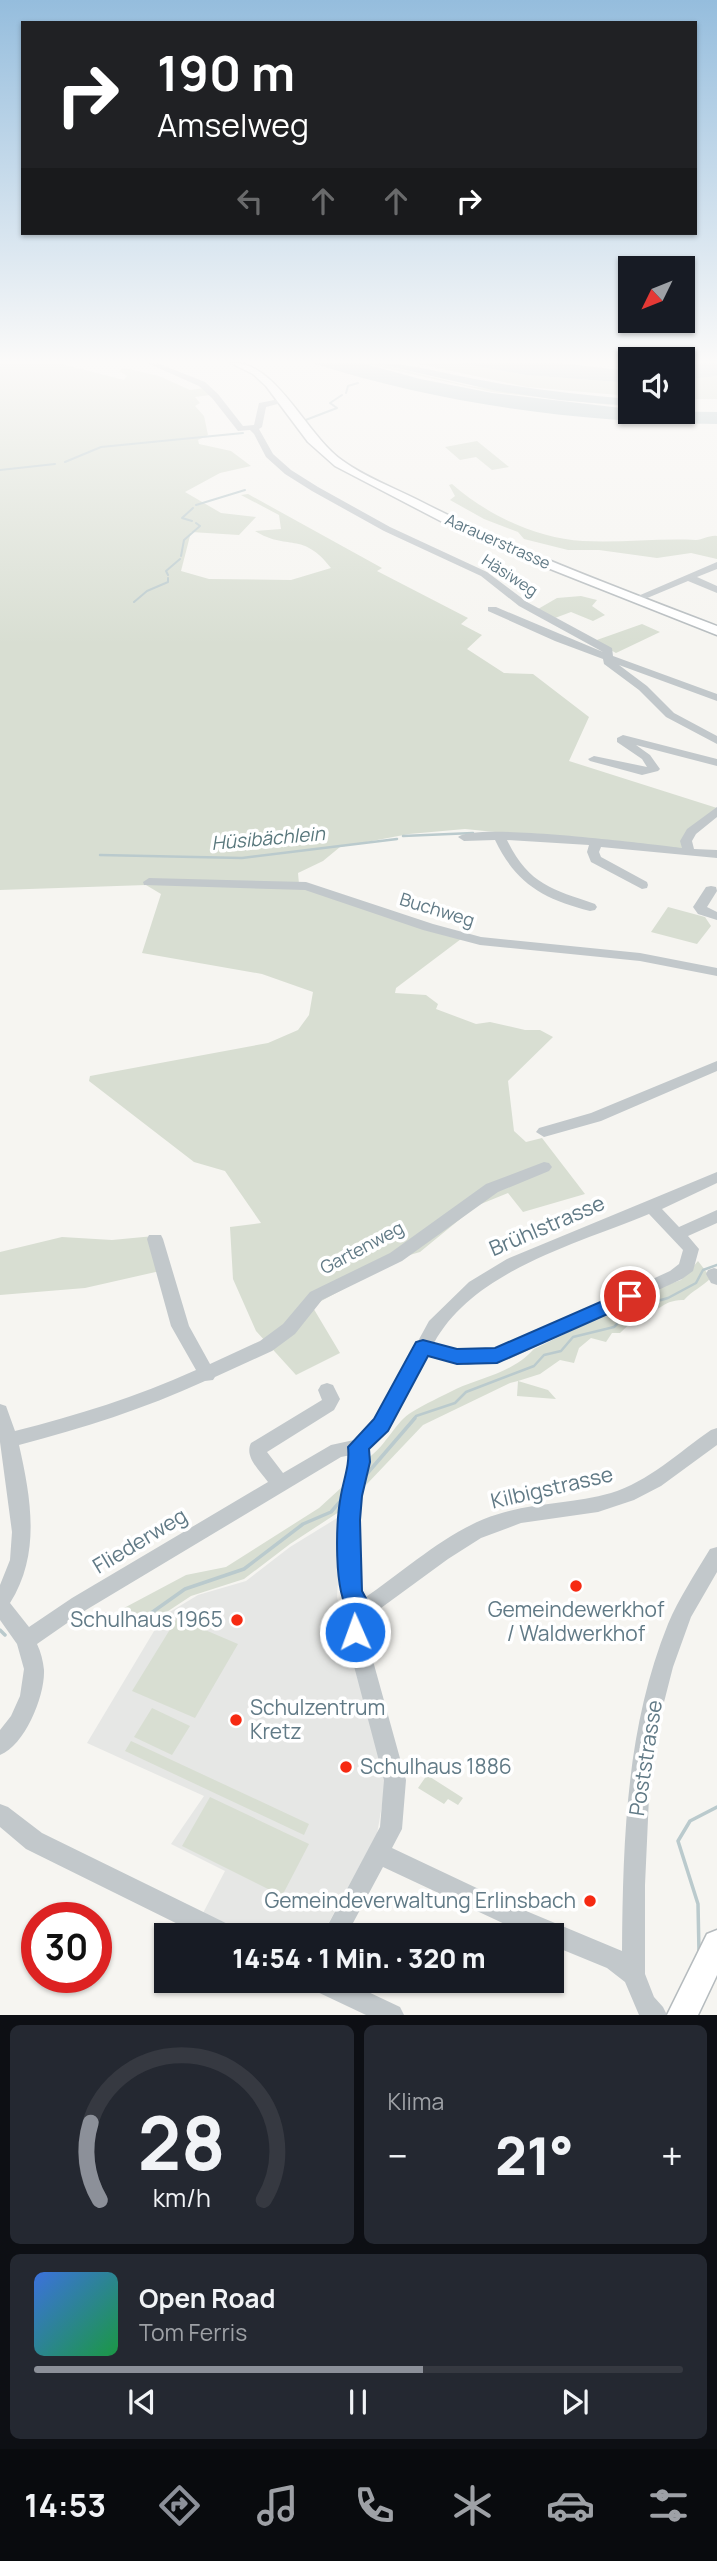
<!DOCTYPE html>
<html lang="de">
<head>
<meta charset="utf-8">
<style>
	:root { --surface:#171b24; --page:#242831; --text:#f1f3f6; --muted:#9ea1a6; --line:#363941; --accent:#8c9099 }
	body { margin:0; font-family:Manrope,sans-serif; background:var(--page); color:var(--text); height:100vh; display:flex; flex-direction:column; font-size:26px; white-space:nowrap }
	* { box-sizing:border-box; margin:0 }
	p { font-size:23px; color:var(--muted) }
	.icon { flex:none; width:38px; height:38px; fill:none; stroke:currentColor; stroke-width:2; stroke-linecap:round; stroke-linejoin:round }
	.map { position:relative; height:2015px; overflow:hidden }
	.side { display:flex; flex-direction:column; gap:10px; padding:10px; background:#0d0f14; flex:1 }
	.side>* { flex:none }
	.hud { position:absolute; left:21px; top:21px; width:676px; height:214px; border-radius:0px; box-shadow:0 2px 5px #0004; background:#202124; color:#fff; overflow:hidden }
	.needle { width:46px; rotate:227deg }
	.buttons { position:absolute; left:618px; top:256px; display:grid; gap:14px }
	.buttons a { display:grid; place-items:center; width:77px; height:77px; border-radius:0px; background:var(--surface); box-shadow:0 2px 5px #0004; font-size:35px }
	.speed { position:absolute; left:21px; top:1902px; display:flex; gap:14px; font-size:35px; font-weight:700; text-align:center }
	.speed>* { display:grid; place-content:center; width:91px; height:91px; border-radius:50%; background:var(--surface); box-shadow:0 2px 5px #0004; line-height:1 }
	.speed .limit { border:10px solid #d22; background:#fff; color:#111 }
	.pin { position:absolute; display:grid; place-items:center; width:60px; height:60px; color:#fff; margin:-30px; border:4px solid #fff; border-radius:50%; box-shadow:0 2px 7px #0007 }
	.me { position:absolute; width:77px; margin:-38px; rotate:358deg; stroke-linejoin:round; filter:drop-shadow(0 0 5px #0008) }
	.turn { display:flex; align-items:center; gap:24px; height:147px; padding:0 21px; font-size:32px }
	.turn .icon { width:91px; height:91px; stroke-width:2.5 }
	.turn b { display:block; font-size:49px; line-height:60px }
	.lanes { display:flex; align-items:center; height:66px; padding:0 21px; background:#0003; justify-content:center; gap:35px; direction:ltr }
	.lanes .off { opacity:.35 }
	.big { font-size:52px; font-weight:800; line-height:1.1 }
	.side .card { flex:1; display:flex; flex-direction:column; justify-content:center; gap:10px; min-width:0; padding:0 24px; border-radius:10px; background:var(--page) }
	.side .dial { align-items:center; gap:0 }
	.dial svg { height:182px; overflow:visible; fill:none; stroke:var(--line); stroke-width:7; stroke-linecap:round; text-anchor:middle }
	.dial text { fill:var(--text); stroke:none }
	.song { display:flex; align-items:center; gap:21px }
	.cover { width:84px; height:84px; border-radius:10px; background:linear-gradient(135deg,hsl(220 70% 55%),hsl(140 70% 35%)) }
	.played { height:7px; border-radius:4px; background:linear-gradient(90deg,var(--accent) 60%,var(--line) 60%) }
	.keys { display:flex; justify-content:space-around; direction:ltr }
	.heat { display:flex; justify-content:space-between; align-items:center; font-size:38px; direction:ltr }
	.side .tiles { flex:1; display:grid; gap:10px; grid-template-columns:1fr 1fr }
	.card:last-child { grid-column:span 2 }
	.trip { position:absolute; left:154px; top:1923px; width:410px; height:70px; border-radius:0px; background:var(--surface); box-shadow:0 2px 5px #0004; font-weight:800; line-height:70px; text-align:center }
	.dock { display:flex; height:112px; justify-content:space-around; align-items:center; background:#090b0e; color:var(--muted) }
	.dock .icon { width:49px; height:49px }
	.dock .on { color:var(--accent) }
	.dock b { font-size:32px; color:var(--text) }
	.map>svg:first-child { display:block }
	.built { fill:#e6e7e5 }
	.green { fill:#d8ded2 }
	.water { fill:#bacacd }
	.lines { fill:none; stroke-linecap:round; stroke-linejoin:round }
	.stream-far2 { stroke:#bacacd; stroke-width:2 }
	.stream-far1 { stroke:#bacacd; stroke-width:2.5 }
	.stream { stroke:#bacacd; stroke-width:3.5 }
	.major-casing { stroke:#b5bbbe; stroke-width:3 }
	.minor { fill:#c2c8cb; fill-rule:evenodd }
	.major { fill:#fff; fill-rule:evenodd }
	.route { fill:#1a73e8; stroke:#114b97; stroke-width:2 }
	.poi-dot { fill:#f62a12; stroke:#fff; stroke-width:2.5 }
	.labels { text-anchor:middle; stroke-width:7; stroke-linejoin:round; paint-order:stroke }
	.far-street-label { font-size:16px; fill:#617a86; stroke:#fff }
	.street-label { font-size:18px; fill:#617a86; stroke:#fff }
	.water-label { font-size:19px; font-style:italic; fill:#58777c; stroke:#fff }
	.near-street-label { font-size:21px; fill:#617a86; stroke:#fff }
	.near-poi-label { font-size:21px; fill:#617a86; stroke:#fff; text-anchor:end }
</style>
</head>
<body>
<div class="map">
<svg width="717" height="2015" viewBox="0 0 717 2015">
	<rect width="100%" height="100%" fill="#f6f5f1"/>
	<path class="built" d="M342,1515L337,1597L386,1782L377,1834L322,1935H253L203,1913L225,1871L171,1844L204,1796L87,1743L163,1616L198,1595L246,1581L290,1547Z"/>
	<path class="green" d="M0,363L62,364L124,380L127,376L119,371L124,368L159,376L190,390L204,388L210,395L195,397L200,403L195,406L204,416L208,435L198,440L199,444L231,451L251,466L220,473L185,492L221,513L256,517L239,535L191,532L181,571L209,579L291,580L331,568C303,531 287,551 255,531L281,529L279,515L241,495L248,494L382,568L377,571L468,618L461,624L482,635L467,649L504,673L533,674L589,717L569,761L717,808L690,828L685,851L465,829L409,834L340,847L323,861L298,873L299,884L461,939L396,988L395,993L426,995L438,1004L436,1009L476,1024L490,1022L525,1030H540L553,1037L508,1081L514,1131L526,1142L542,1138L585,1194L523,1212L508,1193L476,1206L420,1252L403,1257L312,1306L340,1353L296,1375L256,1331L233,1279L230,1227L261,1223L225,1171L194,1162L89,1081L90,1076L268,1043L298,1030L309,1015L313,992L262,974L142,953L161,894L146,885L0,890Z
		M362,363H375L469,386L630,407L492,392Z
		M414,363H459L526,375L630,383V396L527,387Z
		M717,376V399H683L682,380Z
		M477,441L509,467L492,470L476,457L460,460L445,447Z
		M452,484C487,515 536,538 583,541C621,543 659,538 696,540C703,540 709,535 717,536V559L691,553L657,558L599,550H568L524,539L518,532L484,519L450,500L455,496L449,485Z
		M581,596L597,600L592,606L605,615L593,621L571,612L555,618L538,609L557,598Z
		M642,624L660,632L616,653L594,641Z
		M668,907L705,917L711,926L697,944L651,932Z
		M154,1236L160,1271L85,1288L0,1295V1252L62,1237L112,1240Z
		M698,1261L711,1278C702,1287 693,1290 684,1300C662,1299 658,1315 638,1316L620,1333H612L606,1342L591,1338L579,1348L574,1363L560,1360L540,1374L518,1381L548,1390L556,1399L517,1396L518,1381L510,1383L423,1425L366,1485L367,1459C387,1445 395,1422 412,1412C425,1404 442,1396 456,1389C483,1377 512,1373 534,1349L658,1288L681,1280Z
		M342,1487V1510L290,1544L244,1579L191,1596L147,1625L124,1618V1608L186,1575L226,1567L319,1508Z
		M177,1618L238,1644L195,1718L132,1691Z
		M152,1708L190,1726L172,1755L134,1737Z
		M131,1741L309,1824L304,1835L125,1751Z
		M427,1775L463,1798L458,1805L448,1799L444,1804L418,1788Z
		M210,1797L309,1844L282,1896L182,1846Z"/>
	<path class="water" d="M312,363H362L420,379L492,393L630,409V411L717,412V424C580,422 443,405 312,363Z
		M375,363C413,363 449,375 486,381C534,390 582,395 630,399V406L559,400L497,391Z
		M459,363H560L630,371V383L526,375Z
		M699,363H717V376L683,380V367Z"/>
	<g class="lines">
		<path class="stream-far2" d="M346,393L348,386L358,383
			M303,421L337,408L330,403L342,395
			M65,462L101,447L243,433
			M0,470L55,464
			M196,505L245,490
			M192,521L182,518L193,508
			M181,556L184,540L200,526L196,523
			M168,575L166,571L180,559
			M134,602L147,591L168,582V578"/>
		<path class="stream-far1" d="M403,836L473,833
			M100,855L242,858L397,839
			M413,1420L416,1416L455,1403L466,1392L534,1366L544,1355L561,1351L573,1337L614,1327L633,1308L668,1298L696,1283L703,1270L717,1265"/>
		<path class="stream" d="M365,1476L415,1418
			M88,1615L109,1614L137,1623L185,1589L244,1569L303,1524L331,1512L344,1497
			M0,1630L5,1635
			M699,1952L698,1904L678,1841L690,1821L717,1807"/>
		<defs>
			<path id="major" d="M231,363C276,360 306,436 343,461C365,477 394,488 418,500C515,550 616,587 717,626V635L477,540L335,466L308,442L266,386L253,374Z
				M717,1930V1975L698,2015H667L707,1934Z"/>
		</defs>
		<use href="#major" class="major-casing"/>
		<path class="minor" d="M147,363H157L205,382L218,394L243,426L254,425L259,403L285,398V402L266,407L262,427L259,429L273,454L291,470L318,487L390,527L487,572L527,602L612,648L613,656L717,694V701L619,665L647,686L674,713L717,736V744L666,717L639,690L604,664L603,659L555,641L488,611V607H496L603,652L519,606L481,576L384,531L312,491L285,474L266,457L254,434L250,430L238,431L212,398L199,386Z
			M717,562V569L697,577L717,586V593L688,581L640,601L631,599Z
			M623,735L717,759V766L636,745L650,755L660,769L658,771L642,775L590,761L588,759L594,756L647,767L642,759L617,742V738Z
			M717,807V817L696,834L692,841L694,849L717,850V858L601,847L599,852L601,857L647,882L648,885L647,888L642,889L591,862L587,852L589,845L507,840C529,885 552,889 595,904L597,907L595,910L590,911C544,899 516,884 495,840L464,841L458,837C476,822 648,844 682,848L680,841L687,829Z
			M149,878L306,882L433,924L481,937L640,953L717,968V976L640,961L480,945L423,930L305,890L144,885L143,882Z
			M711,886L716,887L717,891L707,907L717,912V920L698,914L693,907L706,887Z
			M717,1061V1071L601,1121L544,1137L536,1132L539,1128L591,1113Z
			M544,1162L549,1163L552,1167L549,1171L498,1192L402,1261L322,1300L295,1334L272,1351L215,1377L213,1380L205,1381C144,1409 83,1428 19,1445C31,1498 41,1554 10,1603L29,1627L72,1598L268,1482C260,1471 244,1457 251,1443L322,1400L318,1390L321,1385L327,1383L333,1385L340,1399L334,1410L267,1452L283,1473L331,1445L354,1440L375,1420L429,1321L469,1282L507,1259L717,1172V1183L662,1209L679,1227L717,1210V1223L688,1236L699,1249L693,1271L682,1279L507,1360L467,1365L428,1355L387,1430L368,1449C370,1465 365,1478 362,1493C357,1517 354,1579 363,1599C403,1572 439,1538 484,1519C525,1502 569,1505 611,1493C648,1482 679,1452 711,1430L717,1428V1445L661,1486L634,1500L598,1512L521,1523L481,1538L448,1559L370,1616L365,1632L406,1780L402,1829L392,1848L519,1908L622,1951C623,1840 626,1728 668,1624C679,1598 695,1574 710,1549L717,1547V1572L691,1617L673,1667L662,1710L649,1797L645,1885V1974L654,1997L663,2007L667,2015H639L625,1982L607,1968L551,1945V1936H530L383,1867L346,1936H322L380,1827L384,1780L345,1632L351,1613C332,1591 338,1522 343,1494C345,1481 350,1469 351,1455L341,1457L86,1610L37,1644C41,1652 43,1661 44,1670C45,1696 25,1745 0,1755V1730L11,1716L20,1696L24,1669L17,1644L0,1620V1585L10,1560L12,1532L0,1442V1404L6,1406L15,1431C78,1415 136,1397 196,1370L171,1326L147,1239L149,1235H161L163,1239L189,1326L210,1364L260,1341L283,1324L310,1292L390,1253L486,1184ZM649,1214L683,1250L679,1264L670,1271L504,1347L467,1351L434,1343C474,1270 577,1244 649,1214Z
			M714,1268L717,1269V1285L711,1283L706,1274L708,1270Z
			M0,1804L8,1807L42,1833L236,1928L239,1936H202L26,1849L0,1827Z
			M307,1981H345L400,2007L404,2015H366L311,1989Z"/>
		<use href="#major" class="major"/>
	</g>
	<linearGradient id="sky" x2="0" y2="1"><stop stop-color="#95bddd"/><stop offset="0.56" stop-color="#fbfaf9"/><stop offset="1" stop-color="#fbfaf9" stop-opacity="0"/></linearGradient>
	<rect width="717" height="645" fill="url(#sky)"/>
	<path class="route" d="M630,1289L637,1291L639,1296L637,1301L497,1363L457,1364L428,1356L388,1431L369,1449L370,1462L362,1496L360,1520L362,1591L373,1611L363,1639L355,1642L347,1639L344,1632L350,1613C333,1593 336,1521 341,1495C344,1478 350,1464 348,1447L374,1419L416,1342L423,1340L457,1349L495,1348Z"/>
	<g class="poi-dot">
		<circle cx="576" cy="1586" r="7"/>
		<circle cx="237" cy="1620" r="7"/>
		<circle cx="236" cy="1720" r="7"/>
		<circle cx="346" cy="1767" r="7"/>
		<circle cx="590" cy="1901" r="7"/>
	</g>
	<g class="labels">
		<g class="far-street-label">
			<text transform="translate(498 541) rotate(24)" y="6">Aarauerstrasse</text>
			<text transform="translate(510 575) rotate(33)" y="6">Häsiweg</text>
		</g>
		<g class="street-label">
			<text transform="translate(437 910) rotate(17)" y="6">Buchweg</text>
			<text transform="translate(362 1248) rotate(-28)" y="6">Gartenweg</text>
		</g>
		<g class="water-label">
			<text transform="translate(268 838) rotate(-5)" y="7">Hüsibächlein</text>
		</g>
		<g class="near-street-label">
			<text transform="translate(547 1226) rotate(-23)" y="7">Brühlstrasse</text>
			<text transform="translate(552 1488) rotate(-13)" y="7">Kilbigstrasse</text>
			<text transform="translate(140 1541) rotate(-31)" y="7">Fliederweg</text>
			<text transform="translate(646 1758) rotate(-81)" y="7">Poststrasse</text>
		</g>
		<g class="near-poi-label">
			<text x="576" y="1617" text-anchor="middle">Gemeindewerkhof<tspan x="576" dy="24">/ Waldwerkhof</tspan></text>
			<text x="223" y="1627">Schulhaus 1965</text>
			<text x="250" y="1715" text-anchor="start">Schulzentrum<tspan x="250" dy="24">Kretz</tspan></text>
			<text x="360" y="1774" text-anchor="start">Schulhaus 1886</text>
			<text x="576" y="1908">Gemeindeverwaltung Erlinsbach</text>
		</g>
	</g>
</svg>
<div class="buttons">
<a><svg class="needle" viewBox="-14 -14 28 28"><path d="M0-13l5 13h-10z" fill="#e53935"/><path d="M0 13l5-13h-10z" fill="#9ea1a6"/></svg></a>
<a><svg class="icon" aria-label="sound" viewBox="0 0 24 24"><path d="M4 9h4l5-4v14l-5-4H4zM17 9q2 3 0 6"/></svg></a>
</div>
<div class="speed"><div class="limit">30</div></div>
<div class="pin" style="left:630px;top:1296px;background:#d93025"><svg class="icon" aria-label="arrive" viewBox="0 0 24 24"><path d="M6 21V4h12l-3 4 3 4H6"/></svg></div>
<svg class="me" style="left:355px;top:1632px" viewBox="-20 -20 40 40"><circle r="17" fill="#1a73e8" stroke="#fff" stroke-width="3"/><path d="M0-11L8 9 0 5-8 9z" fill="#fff"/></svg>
<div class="trip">14:54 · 1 Min. · 320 m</div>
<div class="hud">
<div class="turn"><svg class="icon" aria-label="right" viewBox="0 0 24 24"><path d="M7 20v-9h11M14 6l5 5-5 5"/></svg><div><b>190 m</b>Amselweg</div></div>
<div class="lanes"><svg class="icon off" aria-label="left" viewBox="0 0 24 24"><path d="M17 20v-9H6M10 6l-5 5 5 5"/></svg><svg class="icon off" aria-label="ahead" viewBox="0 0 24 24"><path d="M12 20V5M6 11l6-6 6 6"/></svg><svg class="icon off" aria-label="ahead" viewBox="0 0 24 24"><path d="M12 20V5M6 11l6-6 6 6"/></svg><svg class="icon" aria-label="right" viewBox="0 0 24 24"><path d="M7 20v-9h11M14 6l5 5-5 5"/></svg></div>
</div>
</div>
<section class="side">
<div class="tiles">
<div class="card dial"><svg viewBox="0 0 100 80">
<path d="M14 69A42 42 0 1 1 86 69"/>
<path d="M14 69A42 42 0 0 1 10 35" stroke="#8c9099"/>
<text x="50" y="56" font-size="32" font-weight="700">28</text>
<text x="50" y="72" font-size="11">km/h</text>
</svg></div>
<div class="card"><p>Klima</p>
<div class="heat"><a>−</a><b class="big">21°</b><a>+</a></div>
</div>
<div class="card">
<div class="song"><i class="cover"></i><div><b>Open Road</b><p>Tom Ferris</p></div></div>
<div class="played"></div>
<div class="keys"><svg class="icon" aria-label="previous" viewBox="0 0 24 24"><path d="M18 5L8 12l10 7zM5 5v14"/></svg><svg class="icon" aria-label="pause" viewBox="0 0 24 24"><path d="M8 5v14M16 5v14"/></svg><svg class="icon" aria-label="next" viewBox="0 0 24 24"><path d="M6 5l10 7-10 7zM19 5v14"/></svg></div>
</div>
</div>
</section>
<nav class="dock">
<b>14:53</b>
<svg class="icon on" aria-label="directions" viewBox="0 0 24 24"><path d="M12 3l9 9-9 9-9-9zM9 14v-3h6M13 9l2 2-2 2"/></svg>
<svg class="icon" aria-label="music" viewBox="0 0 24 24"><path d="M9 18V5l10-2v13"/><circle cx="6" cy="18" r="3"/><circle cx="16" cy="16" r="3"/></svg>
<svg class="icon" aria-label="phone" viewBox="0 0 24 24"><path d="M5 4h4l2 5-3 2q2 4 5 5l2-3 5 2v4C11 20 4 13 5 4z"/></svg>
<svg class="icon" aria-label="climate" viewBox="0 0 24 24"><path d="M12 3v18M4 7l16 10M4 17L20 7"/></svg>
<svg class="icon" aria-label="car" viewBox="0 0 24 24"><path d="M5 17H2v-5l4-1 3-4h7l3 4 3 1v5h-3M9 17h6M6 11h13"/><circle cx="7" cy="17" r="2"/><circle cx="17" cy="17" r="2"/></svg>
<svg class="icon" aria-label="filters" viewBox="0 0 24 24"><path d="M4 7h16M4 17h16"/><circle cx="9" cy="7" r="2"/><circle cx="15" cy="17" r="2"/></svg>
</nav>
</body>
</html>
